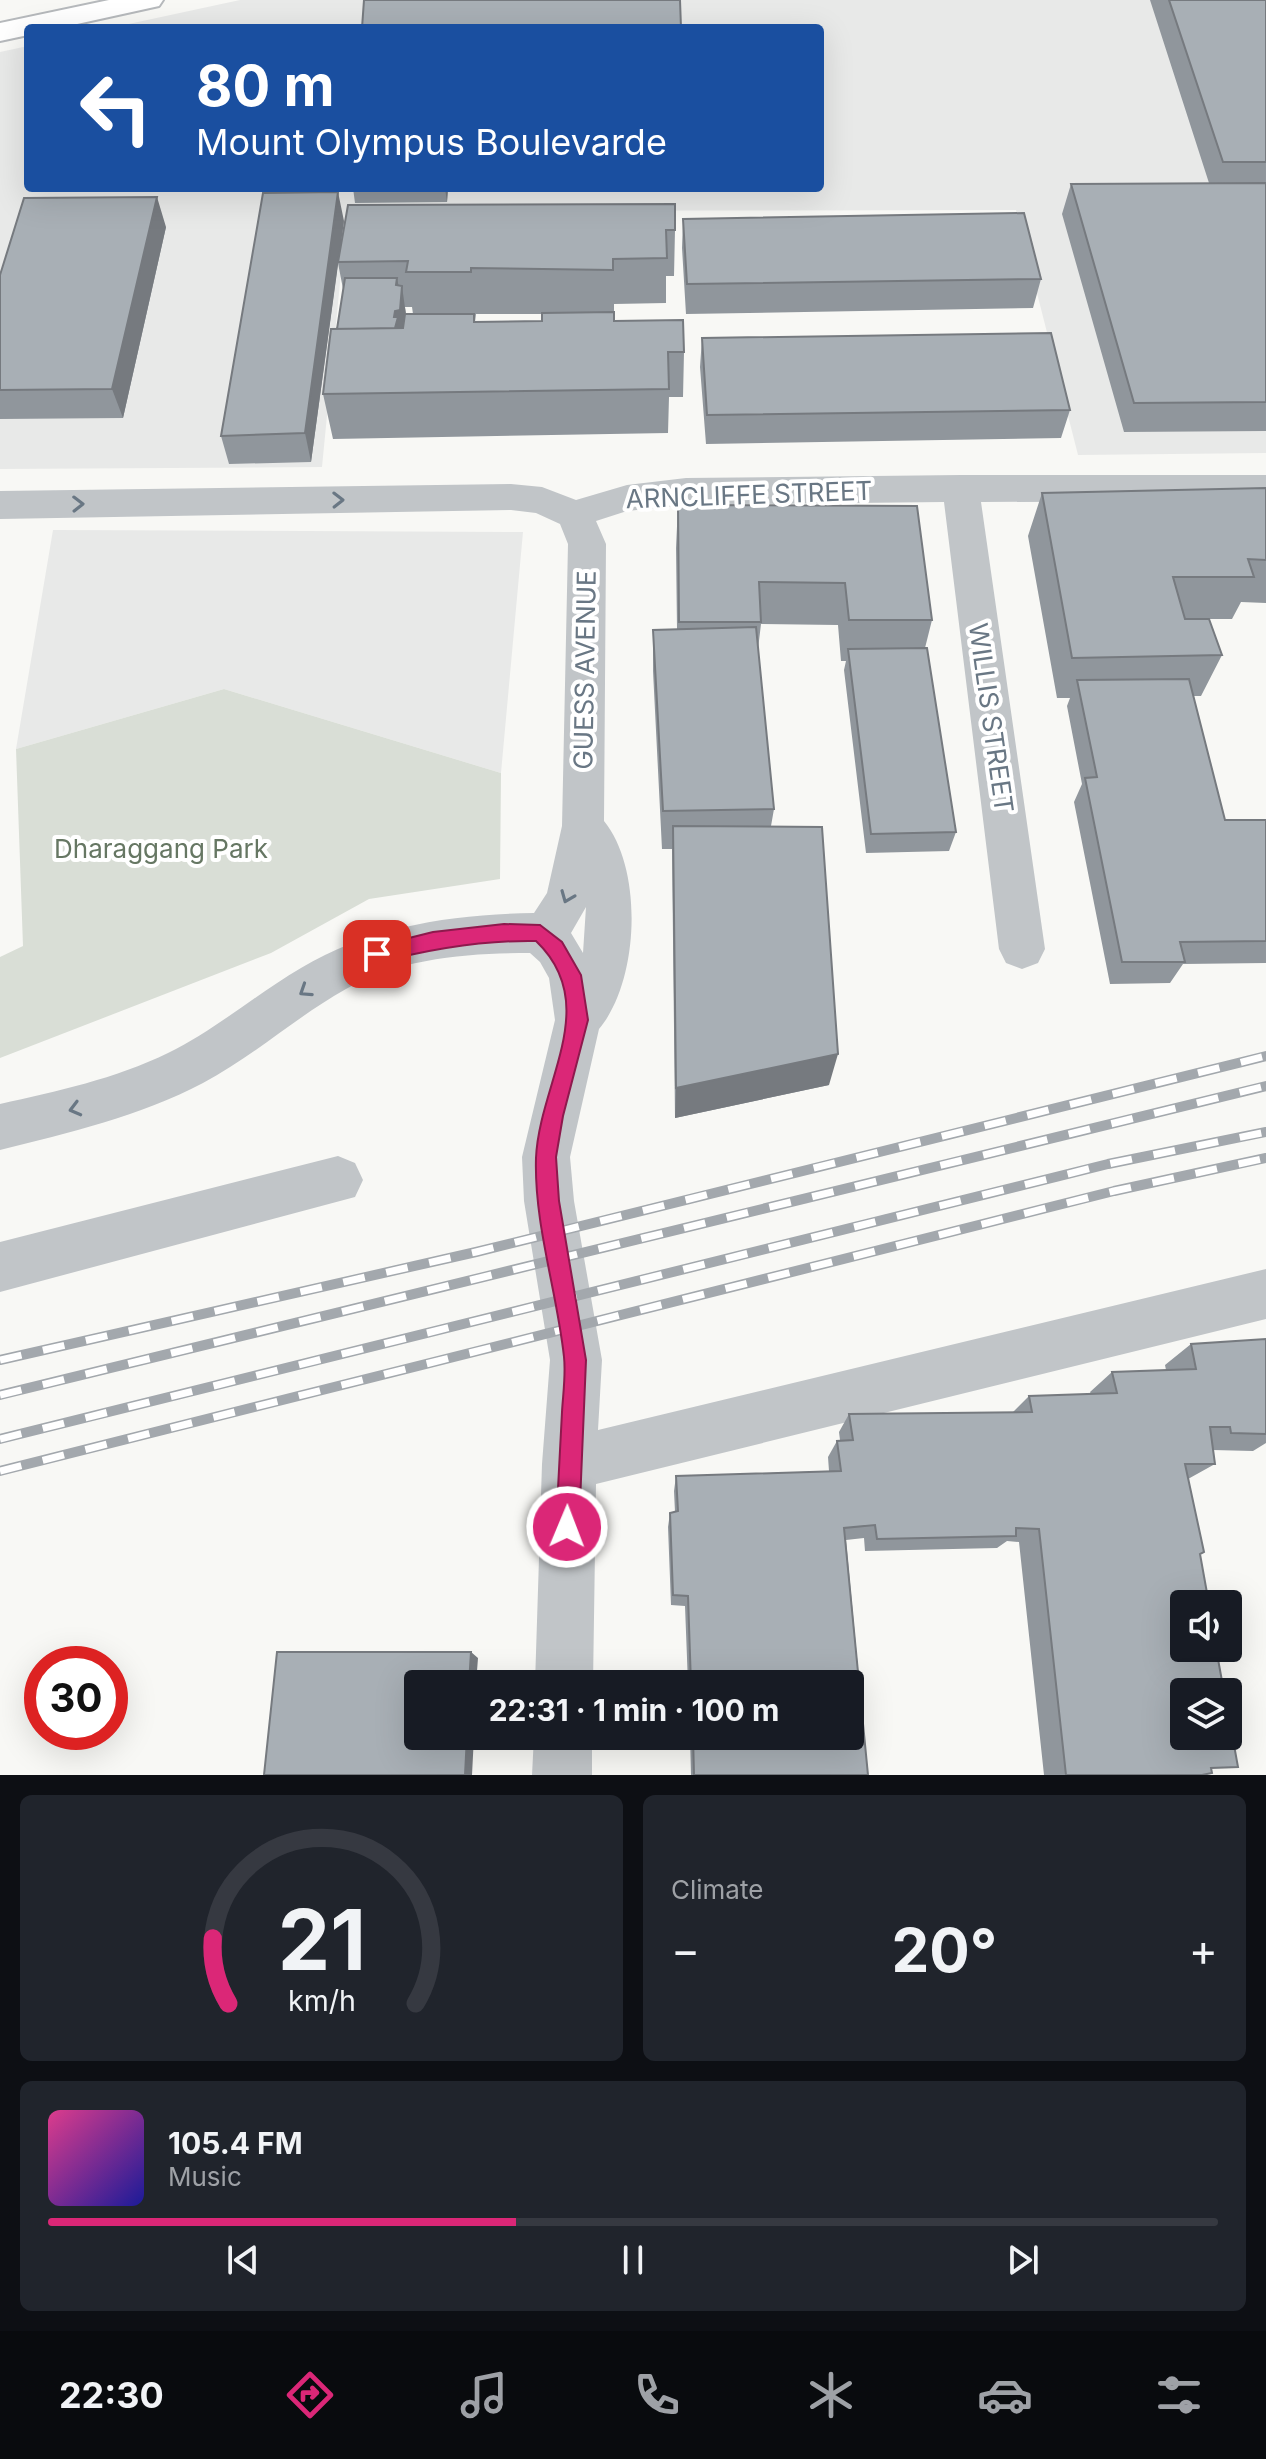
<!DOCTYPE html>
<html lang="en">
<head>
<meta charset="utf-8">
<style>
	:root { --surface:#171b24; --page:#20242c; --text:#f1f3f6; --muted:#9ea1a6; --line:#363941; --accent:#db2777 }
	body { margin:0; font-family:Inter,sans-serif; background:var(--page); color:var(--text); height:100vh; display:flex; flex-direction:column; font-size:30px; white-space:nowrap }
	* { box-sizing:border-box; margin:0 }
	p { font-size:26px; color:var(--muted) }
	.icon { flex:none; width:44px; height:44px; fill:none; stroke:currentColor; stroke-width:2; stroke-linecap:round; stroke-linejoin:round }
	.map { position:relative; height:1775px; overflow:hidden }
	.drawer { display:flex; flex-direction:column; gap:20px; padding:20px; background:#0d0f14; flex:1 }
	.drawer>* { flex:none }
	.hud { position:absolute; left:24px; top:24px; width:800px; height:168px; border-radius:8px; box-shadow:0 8px 32px #0002; background:#1a4fa0; color:#fff; overflow:hidden }
	.buttons { position:absolute; left:1170px; top:1590px; display:grid; gap:16px }
	.buttons a { display:grid; place-items:center; width:72px; height:72px; border-radius:8px; background:var(--surface); box-shadow:0 8px 32px #0002; font-size:40px }
	.speed { position:absolute; left:24px; top:1646px; display:flex; gap:16px; font-size:40px; font-weight:700; text-align:center }
	.speed>* { display:grid; place-content:center; width:104px; height:104px; border-radius:50%; background:var(--surface); box-shadow:0 8px 32px #0002; line-height:1 }
	.speed .limit { border:12px solid #d22; background:#fff; color:#111 }
	.pin { position:absolute; display:grid; place-items:center; width:68px; height:68px; color:#fff; margin:-34px; border-radius:16px; box-shadow:0 4px 12px #0006 }
	.me { position:absolute; width:88px; margin:-44px; rotate:1deg; stroke-linejoin:round; filter:drop-shadow(0 0 6px #0008) }
	.turn { display:flex; align-items:center; gap:28px; height:168px; padding:0 40px; font-size:36px }
	.turn .icon { width:104px; height:104px; stroke-width:2.5 }
	.turn b { display:block; font-size:56px; line-height:68px }
	.big { font-size:60px; font-weight:700; line-height:1.1 }
	.drawer .widget { flex:1; display:flex; flex-direction:column; justify-content:center; gap:12px; min-width:0; padding:0 28px; border-radius:12px; background:var(--page) }
	.drawer .dial { align-items:center; gap:0 }
	.dial svg { height:208px; overflow:visible; fill:none; stroke:var(--line); stroke-width:7; stroke-linecap:round; text-anchor:middle }
	.dial text { fill:var(--text); stroke:none }
	.song { display:flex; align-items:center; gap:24px }
	.cover { width:96px; height:96px; border-radius:12px; background:linear-gradient(135deg,hsl(330 70% 55%),hsl(240 70% 35%)) }
	.played { height:8px; border-radius:4px; background:linear-gradient(90deg,var(--accent) 40%,var(--line) 40%) }
	.keys { display:flex; justify-content:space-around; direction:ltr }
	.heat { display:flex; justify-content:space-between; align-items:center; font-size:44px; direction:ltr }
	.drawer .tiles { flex:1; display:grid; gap:20px; grid-template-columns:1fr 1fr }
	.widget:last-child { grid-column:span 2 }
	.trip { position:absolute; left:404px; top:1670px; width:460px; height:80px; border-radius:8px; background:var(--surface); box-shadow:0 8px 32px #0002; font-weight:700; line-height:80px; text-align:center }
	.menu { display:flex; height:128px; justify-content:space-around; align-items:center; background:#090b0e; color:var(--muted) }
	.menu .icon { width:56px; height:56px }
	.menu .current { color:var(--accent) }
	.menu b { font-size:36px; color:var(--text) }
	.map>svg:first-child { display:block }
	.built { fill:#e8e9e8 }
	.green { fill:#d9ded6 }
	.lines { fill:none; stroke-linecap:round; stroke-linejoin:round }
	.highway-casing { stroke:#b6b9bc; stroke-width:4 }
	.minor { fill:#c1c5c8; fill-rule:evenodd }
	.highway { fill:#fff; fill-rule:evenodd }
	.rail-casing { stroke:#a3a8ad; stroke-width:10 }
	.rail { stroke:#fff; stroke-width:7; stroke-dasharray:22; stroke-linecap:butt }
	.wall { fill:#90969c; fill-rule:evenodd }
	.shaded-wall { fill:#767a7f }
	.building { fill:#a8afb5; stroke:#767a7f; stroke-width:2 }
	.oneway { stroke:#697784 }
	.route { fill:#db2777; stroke:#8e194d; stroke-width:2 }
	.labels { text-anchor:middle; stroke-width:8; stroke-linejoin:round; paint-order:stroke }
	.street-label { font-size:26px; fill:#697784; stroke:#fff }
	.park-label { font-size:26px; fill:#667763; stroke:#fff }
</style>
</head>
<body>
<div class="map">
<svg width="1266" height="1775" viewBox="0 0 1266 1775">
	<rect width="100%" height="100%" fill="#f8f8f5"/>
	<path class="built" d="M240,0H1266V453L1078,455L1016,210L347,211L322,467L0,469V52L28,46V188H820V28H110Z
		M53,530L523,532L501,773L224,689L16,749Z"/>
	<path class="green" d="M224,689L501,773L500,879L369,899L271,953L0,1058V957L23,946L16,749Z"/>
	<g class="lines">
		<defs>
			<path id="highway" d="M109,0H163L159,6L59,28H28V35L0,41V23Z"/>
		</defs>
		<use href="#highway" class="highway-casing"/>
		<path class="minor" d="M961,475H1266V501L981,502L1045,949L1038,963L1022,969L1006,963L999,949L944,502L686,505L627,511L596,521L606,544L604,821C644,870 639,982 599,1029L570,1157L574,1201L602,1360L598,1430L1266,1269V1319L596,1484L593,1684H535L542,1464L550,1360L524,1201L522,1157L555,1020L549,978L540,962L530,953C468,953 401,958 346,989C296,1017 254,1056 203,1083C140,1116 69,1133 0,1150V1104C57,1091 115,1079 168,1053C215,1030 255,995 301,968C371,926 453,914 534,913L547,893L562,826L568,544L560,524L536,513L511,510L0,519V491L511,484L542,487L576,500L627,485L686,478ZM586,907L583,953L571,933Z
			M338,1156L355,1163L363,1180L355,1197L0,1292V1242Z
			M534,1736H592V1775H532Z"/>
		<use href="#highway" class="highway"/>
		<defs>
			<path id="rail" d="M0,1360L476,1252L1266,1056
				M0,1395L1266,1086
				M0,1439L1108,1164L1266,1132
				M0,1471L1114,1191L1266,1158"/>
		</defs>
		<use href="#rail" class="rail-casing"/>
		<use href="#rail" class="rail"/>
	</g>
	<path class="wall" d="M1150,0H1266V431L1124,432L1062,214L1071,184L1209,183Z
		M353,188H448L447,202L355,203Z
		M683,219L1041,279L1033,308L686,314L682,248Z
		M344,221L340,248L675,230L674,276H666V303L614,304V321L684,352L683,397H669L668,433L333,439L323,394L337,329L343,289L338,263L311,462L229,464L221,436ZM405,307H412L413,314H406ZM476,314H542V321L475,322Z
		M166,227L123,418L0,419V275Z
		M702,338L1070,410L1061,438L706,444L700,367Z
		M1266,488V603L1241,602L1232,619H1209L1222,655L1201,696H1193L1225,820H1266V963L1183,964L1170,983L1110,984L1074,802L1082,784L1067,706L1070,698H1057L1028,536L1042,493Z
		M678,505L932,620L925,648L956,832L949,851L866,853L844,670L846,661H841L838,625L761,624L758,649L774,809L771,826L829,1085L675,1118L672,849H662L653,671V630L677,629L676,548Z
		M1266,1339V1443L1253,1451L1213,1450L1215,1464L1188,1479L1200,1554L1211,1768L1202,1775H1044L1019,1542L1007,1541L997,1548L865,1551L864,1538L846,1540L868,1775H691L690,1736H850V1684H688L685,1606L671,1605L668,1527L670,1513L675,1512L674,1491L676,1476L829,1471L828,1457L837,1441L840,1440L839,1432L849,1414L1013,1412L1029,1396L1091,1394L1090,1392L1112,1372L1166,1370L1165,1365L1191,1344Z"/>
	<path class="shaded-wall" d="M445,188H448L447,202Z
		M338,192L344,221L311,462L305,433Z
		M157,197L166,227L123,418L112,389Z
		M397,278L401,298L402,286L406,315L396,373L394,317Z
		M838,1054L829,1085L675,1118L676,1088Z
		M471,1652L478,1658L476,1684H469Z
		M467,1736H474L472,1775H465Z"/>
	<path class="building" d="M364,0H680L681,28H362Z
		M1169,0H1266V162H1223Z
		M1266,183V402L1134,403L1071,184Z
		M338,192L305,433L221,436L263,193Z
		M157,197L112,389L0,390V275L24,198Z
		M675,204V230H666L667,258L613,259V270L471,268V272H406L408,261L338,262L348,205Z
		M1024,213L1041,279L687,284L683,219Z
		M345,278H397L396,285L402,286L400,310L395,311L394,317H398L395,328L337,329Z
		M614,312V321L683,320L684,352H668L669,389L323,394L331,329L403,328L405,314H474V322L542,321V313Z
		M1051,333L1070,410L707,415L702,338Z
		M1266,488V560L1248,559L1254,577H1173L1185,619H1209L1222,655L1072,658L1042,493Z
		M678,505L917,506L932,620H849L845,583L759,582L761,622H679Z
		M756,627L774,809L663,811L653,630Z
		M927,648L956,832L871,834L848,649Z
		M1189,679L1225,820H1266V941L1180,942L1185,962H1122L1085,778L1097,777L1077,680Z
		M673,826L822,827L838,1054L676,1088Z
		M1266,1339V1434L1231,1433L1230,1427H1210L1215,1464H1185L1204,1552L1200,1554L1209,1604H1184V1648H1216L1224,1692H1184V1736H1228V1712L1238,1767L1211,1768L1212,1773L1202,1775H1066L1039,1529L1016,1528V1536L877,1539L875,1525L844,1528L868,1775H694L693,1736H850V1684H691L688,1596L673,1595L670,1513L678,1511L676,1476L841,1471L837,1441L853,1440L849,1414L1032,1412L1029,1396L1117,1393L1112,1372L1196,1369L1191,1344Z
		M277,1652H471L469,1684H418V1736H467L465,1775H264Z"/>
	<defs><path id="oneway-chevron" d="M-2-3.5L2.5 0L-2 3.5" fill="none" stroke-width="1.6" stroke-linecap="round" stroke-linejoin="round" transform="scale(2)"/></defs>
	<g class="oneway">
		<use href="#oneway-chevron" transform="translate(338 500) rotate(-1)"/>
		<use href="#oneway-chevron" transform="translate(78 504) rotate(-1)"/>
		<use href="#oneway-chevron" transform="translate(567 897) rotate(112)"/>
		<use href="#oneway-chevron" transform="translate(305 991) rotate(147)"/>
		<use href="#oneway-chevron" transform="translate(75 1109) rotate(165)"/>
	</g>
	<path class="route" d="M504,924L540,925L562,942L581,975L588,1020L563,1116L556,1157L559,1201L586,1360L579,1527L575,1535L567,1539L559,1535L556,1527C558,1489 560,1450 562,1412C563,1394 566,1375 564,1357C557,1291 534,1225 536,1158C539,1083 603,1005 536,941C481,940 430,949 377,963L370,960L368,954L370,949L377,946L433,932Z"/>
	<g class="labels">
		<g class="street-label">
			<text transform="translate(749 495) rotate(-2)" y="9">ARNCLIFFE STREET</text>
			<text transform="translate(585 670) rotate(-89)" y="9">GUESS AVENUE</text>
			<text transform="translate(991 718) rotate(82)" y="9">WILLIS STREET</text>
		</g>
		<g class="park-label">
			<text x="161" y="858">Dharaggang Park</text>
		</g>
	</g>
</svg>
<div class="buttons">
<a><svg class="icon" aria-label="sound" viewBox="0 0 24 24"><path d="M4 9h4l5-4v14l-5-4H4zM17 9q2 3 0 6"/></svg></a>
<a><svg class="icon" aria-label="layers" viewBox="0 0 24 24"><path d="M12 4l9 5-9 5-9-5zM3 14l9 5 9-5"/></svg></a>
</div>
<div class="speed"><div class="limit">30</div></div>
<div class="pin" style="left:377px;top:954px;background:#d93025"><svg class="icon" aria-label="arrive" viewBox="0 0 24 24"><path d="M6 21V4h12l-3 4 3 4H6"/></svg></div>
<svg class="me" style="left:567px;top:1527px" viewBox="-20 -20 40 40"><circle r="17" fill="#db2777" stroke="#fff" stroke-width="3"/><path d="M0-11L8 9 0 5-8 9z" fill="#fff"/></svg>
<div class="trip">22:31 · 1 min · 100 m</div>
<div class="hud">
<div class="turn"><svg class="icon" aria-label="left" viewBox="0 0 24 24"><path d="M17 20v-9H6M10 6l-5 5 5 5"/></svg><div><b>80 m</b>Mount Olympus Boulevarde</div></div>
</div>
</div>
<section class="drawer">
<div class="tiles">
<div class="widget dial"><svg viewBox="0 0 100 80">
<path d="M14 69A42 42 0 1 1 86 69"/>
<path d="M14 69A42 42 0 0 1 8 44" stroke="#db2777"/>
<text x="50" y="56" font-size="32" font-weight="700">21</text>
<text x="50" y="72" font-size="11">km/h</text>
</svg></div>
<div class="widget"><p>Climate</p>
<div class="heat"><a>−</a><b class="big">20°</b><a>+</a></div>
</div>
<div class="widget">
<div class="song"><i class="cover"></i><div><b>105.4 FM</b><p>Music</p></div></div>
<div class="played"></div>
<div class="keys"><svg class="icon" aria-label="previous" viewBox="0 0 24 24"><path d="M18 5L8 12l10 7zM5 5v14"/></svg><svg class="icon" aria-label="pause" viewBox="0 0 24 24"><path d="M8 5v14M16 5v14"/></svg><svg class="icon" aria-label="next" viewBox="0 0 24 24"><path d="M6 5l10 7-10 7zM19 5v14"/></svg></div>
</div>
</div>
</section>
<nav class="menu">
<b>22:30</b>
<svg class="icon current" aria-label="directions" viewBox="0 0 24 24"><path d="M12 3l9 9-9 9-9-9zM9 14v-3h6M13 9l2 2-2 2"/></svg>
<svg class="icon" aria-label="music" viewBox="0 0 24 24"><path d="M9 18V5l10-2v13"/><circle cx="6" cy="18" r="3"/><circle cx="16" cy="16" r="3"/></svg>
<svg class="icon" aria-label="phone" viewBox="0 0 24 24"><path d="M5 4h4l2 5-3 2q2 4 5 5l2-3 5 2v4C11 20 4 13 5 4z"/></svg>
<svg class="icon" aria-label="climate" viewBox="0 0 24 24"><path d="M12 3v18M4 7l16 10M4 17L20 7"/></svg>
<svg class="icon" aria-label="car" viewBox="0 0 24 24"><path d="M5 17H2v-5l4-1 3-4h7l3 4 3 1v5h-3M9 17h6M6 11h13"/><circle cx="7" cy="17" r="2"/><circle cx="17" cy="17" r="2"/></svg>
<svg class="icon" aria-label="filters" viewBox="0 0 24 24"><path d="M4 7h16M4 17h16"/><circle cx="9" cy="7" r="2"/><circle cx="15" cy="17" r="2"/></svg>
</nav>
</body>
</html>
